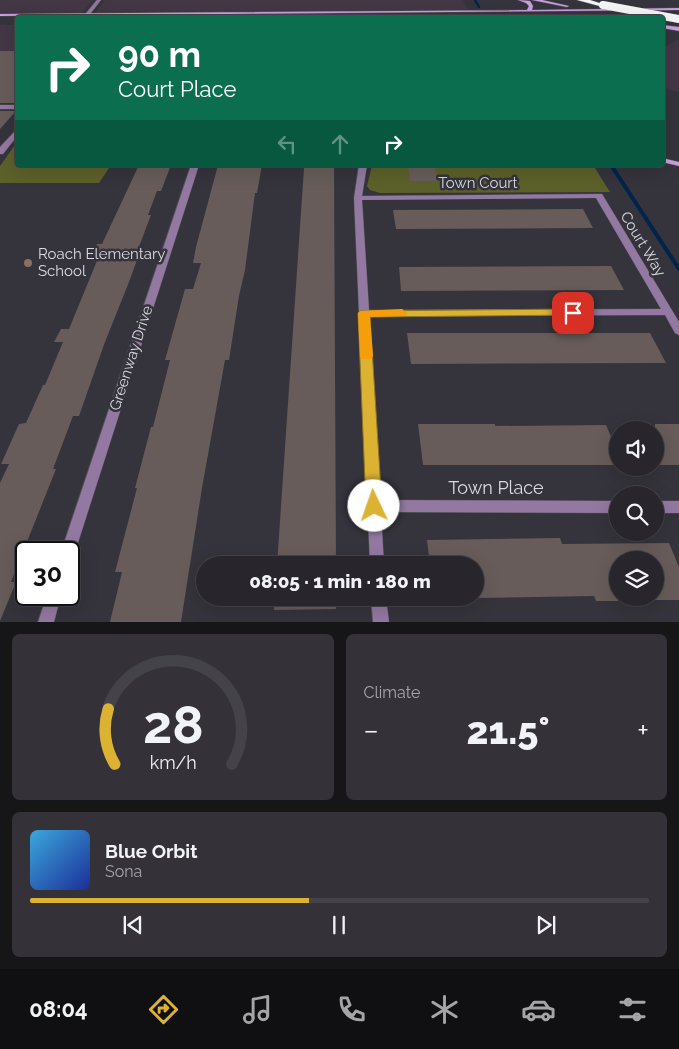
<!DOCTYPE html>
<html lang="en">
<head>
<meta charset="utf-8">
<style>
	:root { --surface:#28262c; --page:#343238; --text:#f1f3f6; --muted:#a5a5a9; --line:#444348; --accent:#dcb233 }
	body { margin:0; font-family:Raleway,sans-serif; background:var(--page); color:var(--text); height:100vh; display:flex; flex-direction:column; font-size:19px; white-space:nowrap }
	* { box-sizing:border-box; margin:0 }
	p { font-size:16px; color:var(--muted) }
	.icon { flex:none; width:28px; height:28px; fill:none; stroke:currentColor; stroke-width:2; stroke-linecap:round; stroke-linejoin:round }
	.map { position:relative; height:622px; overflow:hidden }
	.panel { display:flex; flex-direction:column; gap:12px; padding:12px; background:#161518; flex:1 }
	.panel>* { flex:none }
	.top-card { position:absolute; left:15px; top:15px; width:650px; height:152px; border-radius:5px; box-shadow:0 5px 20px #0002,0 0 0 1px var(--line); background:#0b6e4f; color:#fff; overflow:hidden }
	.buttons { position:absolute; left:609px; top:421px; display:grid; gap:10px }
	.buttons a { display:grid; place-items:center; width:55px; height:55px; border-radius:50%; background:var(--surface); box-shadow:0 5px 20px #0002,0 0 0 1px var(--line); font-size:25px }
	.speed { position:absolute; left:15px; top:541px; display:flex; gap:10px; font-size:25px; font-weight:700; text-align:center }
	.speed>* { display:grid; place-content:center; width:65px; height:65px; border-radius:50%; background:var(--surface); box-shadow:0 5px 20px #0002,0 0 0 1px var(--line); line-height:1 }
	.speed .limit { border:2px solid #111; border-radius:8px; background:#fff; color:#111 }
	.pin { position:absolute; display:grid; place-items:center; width:42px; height:42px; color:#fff; margin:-21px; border-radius:10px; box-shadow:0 2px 8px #0006 }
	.me { position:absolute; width:55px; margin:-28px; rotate:357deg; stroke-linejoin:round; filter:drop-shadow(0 0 4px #0008) }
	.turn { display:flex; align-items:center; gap:18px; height:105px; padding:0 20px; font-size:22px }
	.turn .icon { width:65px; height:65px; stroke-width:2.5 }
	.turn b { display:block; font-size:35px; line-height:42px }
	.lanes { display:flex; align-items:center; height:48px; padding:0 20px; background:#0003; justify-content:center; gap:25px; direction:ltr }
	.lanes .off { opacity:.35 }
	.big { font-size:38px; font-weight:800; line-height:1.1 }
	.panel .card { flex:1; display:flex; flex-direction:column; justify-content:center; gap:8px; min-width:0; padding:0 18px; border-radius:8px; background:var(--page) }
	.panel .dial { align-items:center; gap:0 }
	.dial svg { height:130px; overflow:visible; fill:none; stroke:var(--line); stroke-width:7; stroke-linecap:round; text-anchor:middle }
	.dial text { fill:var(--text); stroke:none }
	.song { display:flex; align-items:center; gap:15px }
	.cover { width:60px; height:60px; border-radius:8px; background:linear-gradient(135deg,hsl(200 70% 55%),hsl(230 70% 35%)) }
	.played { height:5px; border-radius:2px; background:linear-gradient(90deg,var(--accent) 45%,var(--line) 45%) }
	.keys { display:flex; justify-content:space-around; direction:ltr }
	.heat { display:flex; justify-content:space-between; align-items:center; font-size:28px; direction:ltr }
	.panel .tiles { flex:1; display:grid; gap:12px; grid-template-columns:1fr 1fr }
	.card:last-child { grid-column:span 2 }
	.trip { position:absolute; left:196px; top:556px; width:288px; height:50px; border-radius:25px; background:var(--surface); box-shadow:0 5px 20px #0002,0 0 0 1px var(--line); font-weight:800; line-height:50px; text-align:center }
	.dock { display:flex; height:80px; justify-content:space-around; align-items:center; background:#100f12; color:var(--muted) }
	.dock .icon { width:35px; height:35px }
	.dock .selected { color:var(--accent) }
	.dock b { font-size:22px; color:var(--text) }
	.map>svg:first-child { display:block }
	.commercial { fill:#433746 }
	.green { fill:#5c602a }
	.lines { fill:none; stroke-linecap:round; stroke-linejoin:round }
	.stream-far1 { stroke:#00244d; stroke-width:2.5 }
	.stream { stroke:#00244d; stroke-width:4 }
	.building { fill:#675c59 }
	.street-casing { stroke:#535159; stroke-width:1 }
	.secondary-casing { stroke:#535159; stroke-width:1 }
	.highway-casing { stroke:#535159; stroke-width:1 }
	.street { fill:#9379a1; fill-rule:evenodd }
	.secondary { fill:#c89fdf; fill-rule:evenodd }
	.highway { fill:#f4f4f4; fill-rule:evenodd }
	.highway-bridge-casing { stroke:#535159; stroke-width:8; stroke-linecap:butt }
	.highway-bridge { stroke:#f4f4f4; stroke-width:8 }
	.route { fill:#dcb233; stroke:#8f7421 }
	.slow { fill:#f59e0b }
	.education-dot { fill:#8d6e63; stroke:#35333b; stroke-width:2 }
	.labels { text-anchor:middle; stroke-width:5; stroke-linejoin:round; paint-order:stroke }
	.street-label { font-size:15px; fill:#dad9df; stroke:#35333b }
	.poi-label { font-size:15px; fill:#dad9df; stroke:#35333b; text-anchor:start }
	.near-street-label { font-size:18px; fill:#dad9df; stroke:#35333b }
</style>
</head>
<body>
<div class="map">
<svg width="679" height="622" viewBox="0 0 679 622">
	<rect width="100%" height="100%" fill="#35333b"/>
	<path class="commercial" d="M0,0H93L82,13H0Z
		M105,0H463L468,10L95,13Z
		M0,25H17V80H0Z
		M679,39V92L669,90L662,84L663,48Z"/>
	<path class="green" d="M17,142L18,165H111L99,183H0V166Z
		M372,165H593L610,192L380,193L370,190L367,186Z"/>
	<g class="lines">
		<path class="stream-far1" d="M475,0L479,7"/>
		<path class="stream" d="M611,165L679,269"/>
	</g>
	<path class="building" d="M0,51H18V103H0Z
		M0,111H16L0,129Z
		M146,165H171L161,191H157L148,215H151L134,260H137L129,282L105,342L79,416H73L53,469H56L11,582H16L0,621V483L9,464H1L19,424L26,423L43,385H45L63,342H54L61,329H69L99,256L91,257L97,244H102L138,167H145Z
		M218,165H262L257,193H255L245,270L239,296L229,360H225L202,488L181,622H110L122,572H115L137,488H135L151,427H153L170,360H165L185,289H193L201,263H193L196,247Z
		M408,166H434L438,181H410Z
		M334,167L336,565H277L304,168Z
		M583,209L593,228L396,229L393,210Z
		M611,266L624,290L401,291L399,267Z
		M407,333H650L666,363L411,364Z
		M418,424H495V426L606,425L618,453V465H423Z
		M655,424H679V465H655Z
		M560,538L562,544L669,543L679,567V600H655V560H618V601H596L594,596L475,598V565H430L427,540Z
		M275,598H335L336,609L274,610Z"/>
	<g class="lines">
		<defs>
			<path id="street" d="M97,0H101L87,18H82Z
				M0,105H18V109H0Z
				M18,128V135L3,154H0V147Z
				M191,165H199L75,552L73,557L69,558V552H61Z
				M359,165H367L362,196L602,194L679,322V335L675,333L665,315L369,316L380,500L618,501V513L381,512L384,565H370L354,198ZM596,198L661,309L369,310L362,200Z
				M655,501H679V513H655Z
				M47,595H61L54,622H38Z
				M371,598H386L389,622H373Z"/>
			<path id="secondary" d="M518,0L530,1L533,6L532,10L679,8V10L0,16V14L527,10L529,6L526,3Z
				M532,0H542L569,6L567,7Z
				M662,25L679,27V31L662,28Z
				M662,158L679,162V166L662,162Z"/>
			<path id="highway" d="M577,0H590L606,5L603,7Z"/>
		</defs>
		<use href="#street" class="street-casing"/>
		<use href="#secondary" class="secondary-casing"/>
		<use href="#highway" class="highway-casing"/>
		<use href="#street" class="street"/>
		<use href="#secondary" class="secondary"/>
		<use href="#highway" class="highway"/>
		<defs>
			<path id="highway-bridge" d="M603,5L679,19"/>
		</defs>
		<use href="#highway-bridge" class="highway-bridge-casing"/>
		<use href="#highway-bridge" class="highway-bridge"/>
	</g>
	<path class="route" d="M573,309L577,310L578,313L577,315L370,317L382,506L380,511L374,513L369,511L366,506L358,313L360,311Z"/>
	<path class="slow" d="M402,309L407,313L406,316L370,317L373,356L371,359H362L360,356L358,313L360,311Z"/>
	<circle class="education-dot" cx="28" cy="263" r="5"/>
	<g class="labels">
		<g class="street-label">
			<text x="478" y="188">Town Court</text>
			<text transform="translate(643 244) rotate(59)" y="5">Court Way</text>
			<text transform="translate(131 358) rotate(-72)" y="5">Greenway Drive</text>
		</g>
		<g class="poi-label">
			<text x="38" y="259">Roach Elementary<tspan x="38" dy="17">School</tspan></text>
		</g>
		<g class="near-street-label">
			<text x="496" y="494">Town Place</text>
		</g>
	</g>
</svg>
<div class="buttons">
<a><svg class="icon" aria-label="sound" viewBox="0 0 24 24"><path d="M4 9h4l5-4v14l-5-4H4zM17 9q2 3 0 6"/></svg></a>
<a><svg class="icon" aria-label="search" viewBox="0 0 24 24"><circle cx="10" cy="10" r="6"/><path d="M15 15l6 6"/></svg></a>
<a><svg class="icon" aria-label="layers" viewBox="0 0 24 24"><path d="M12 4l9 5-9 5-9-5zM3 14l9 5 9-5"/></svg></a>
</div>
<div class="speed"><div class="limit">30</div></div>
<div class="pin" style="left:573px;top:313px;background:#d93025"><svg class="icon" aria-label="arrive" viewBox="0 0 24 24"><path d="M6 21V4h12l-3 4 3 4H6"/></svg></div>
<svg class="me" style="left:374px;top:506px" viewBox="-20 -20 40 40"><circle r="19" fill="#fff"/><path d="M0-13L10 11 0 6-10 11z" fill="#dcb233"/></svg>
<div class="trip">08:05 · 1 min · 180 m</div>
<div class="top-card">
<div class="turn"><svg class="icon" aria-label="right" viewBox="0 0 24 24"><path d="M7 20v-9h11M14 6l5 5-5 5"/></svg><div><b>90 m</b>Court Place</div></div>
<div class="lanes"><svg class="icon off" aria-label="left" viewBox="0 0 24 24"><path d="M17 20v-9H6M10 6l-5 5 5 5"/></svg><svg class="icon off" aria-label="ahead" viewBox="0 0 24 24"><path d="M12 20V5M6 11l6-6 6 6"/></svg><svg class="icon" aria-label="right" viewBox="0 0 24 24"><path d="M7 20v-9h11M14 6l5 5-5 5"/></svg></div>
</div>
</div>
<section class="panel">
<div class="tiles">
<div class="card dial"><svg viewBox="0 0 100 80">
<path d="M14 69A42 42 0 1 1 86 69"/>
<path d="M14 69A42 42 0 0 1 10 35" stroke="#dcb233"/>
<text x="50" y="56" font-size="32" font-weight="700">28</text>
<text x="50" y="72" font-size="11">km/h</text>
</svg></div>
<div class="card"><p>Climate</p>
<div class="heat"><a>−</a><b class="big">21.5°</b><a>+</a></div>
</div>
<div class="card">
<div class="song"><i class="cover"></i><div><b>Blue Orbit</b><p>Sona</p></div></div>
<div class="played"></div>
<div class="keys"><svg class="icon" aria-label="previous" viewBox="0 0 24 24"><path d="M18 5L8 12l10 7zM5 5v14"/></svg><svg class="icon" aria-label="pause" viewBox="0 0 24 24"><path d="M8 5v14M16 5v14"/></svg><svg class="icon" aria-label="next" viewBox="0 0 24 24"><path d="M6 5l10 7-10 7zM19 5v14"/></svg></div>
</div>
</div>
</section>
<nav class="dock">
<b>08:04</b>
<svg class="icon selected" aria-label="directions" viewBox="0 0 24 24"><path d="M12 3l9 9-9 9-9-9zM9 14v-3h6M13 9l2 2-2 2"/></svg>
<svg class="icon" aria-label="music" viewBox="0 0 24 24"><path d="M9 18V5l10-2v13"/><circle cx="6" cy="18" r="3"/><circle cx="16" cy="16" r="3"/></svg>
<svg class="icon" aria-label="phone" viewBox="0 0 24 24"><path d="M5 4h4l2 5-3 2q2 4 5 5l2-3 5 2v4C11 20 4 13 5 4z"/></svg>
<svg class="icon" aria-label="climate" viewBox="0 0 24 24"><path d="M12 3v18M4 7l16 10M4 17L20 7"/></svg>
<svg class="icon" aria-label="car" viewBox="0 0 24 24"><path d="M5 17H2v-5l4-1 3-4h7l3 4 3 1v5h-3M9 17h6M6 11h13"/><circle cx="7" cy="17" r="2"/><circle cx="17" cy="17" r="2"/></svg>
<svg class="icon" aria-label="filters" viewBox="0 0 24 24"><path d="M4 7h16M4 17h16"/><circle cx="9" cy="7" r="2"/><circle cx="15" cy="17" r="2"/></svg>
</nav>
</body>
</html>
